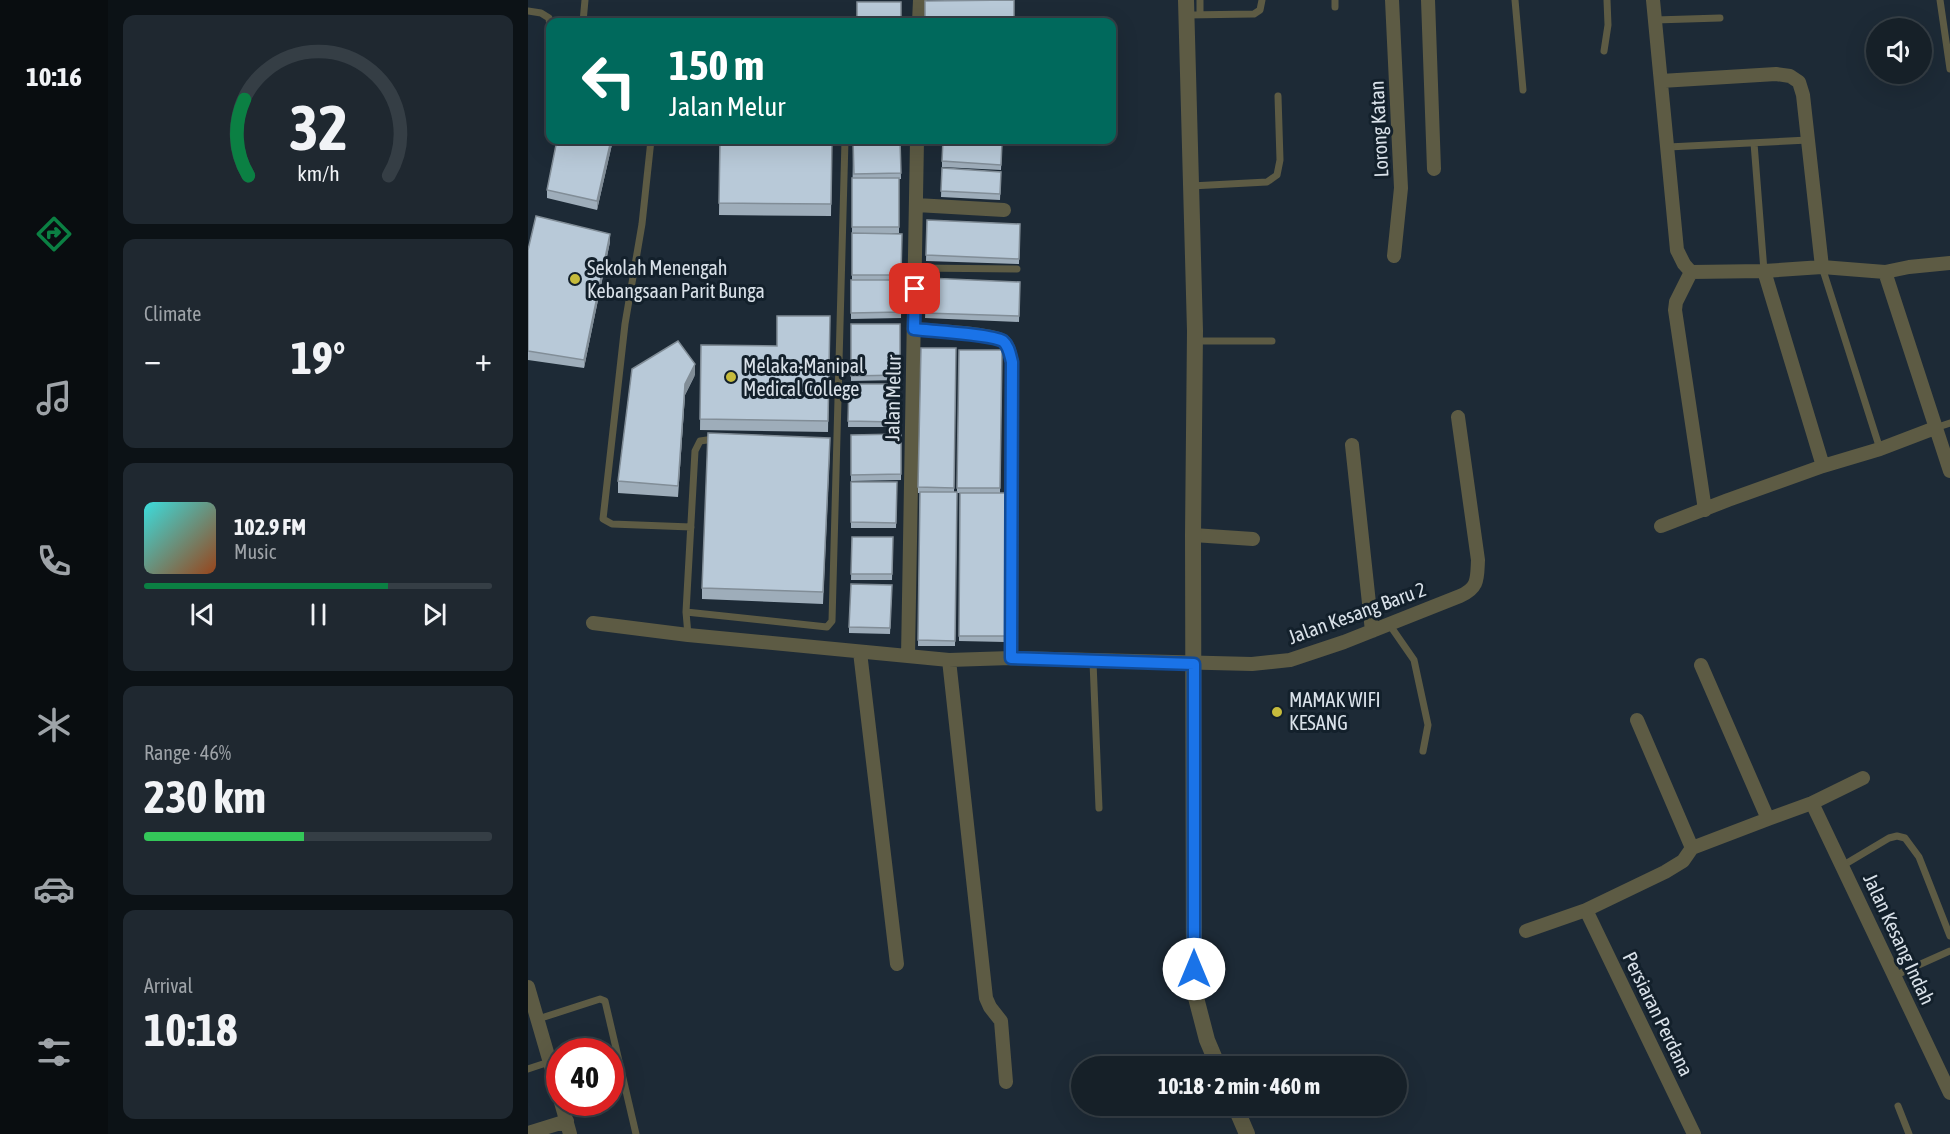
<!DOCTYPE html>
<html lang="en">
<head>
<meta charset="utf-8">
<style>
	:root { --surface:#162028; --page:#1f2830; --text:#f1f3f6; --muted:#9ea3a8; --line:#353e45; --accent:#0b8043 }
	body { margin:0; font-family:"Asap Condensed",sans-serif; background:var(--page); color:var(--text); height:100vh; display:flex; flex-direction:column; font-size:22px; white-space:nowrap }
	* { box-sizing:border-box; margin:0 }
	p { font-size:20px; color:var(--muted) }
	.icon { flex:none; width:33px; height:33px; fill:none; stroke:currentColor; stroke-width:2; stroke-linecap:round; stroke-linejoin:round }
	.map { position:relative; flex:1; overflow:hidden }
	.drawer { display:flex; flex-direction:column; gap:15px; padding:15px; background:#0c1216; width:420px }
	.drawer>* { flex:none }
	.hud { position:absolute; left:18px; top:18px; width:570px; height:126px; border-radius:12px; box-shadow:0 6px 24px #0002,0 0 0 2px var(--line); background:#00695c; color:#fff; overflow:hidden }
	.buttons { position:absolute; left:1338px; top:18px; display:grid; gap:12px }
	.buttons a { display:grid; place-items:center; width:66px; height:66px; border-radius:50%; background:var(--surface); box-shadow:0 6px 24px #0002,0 0 0 2px var(--line); font-size:30px }
	.speed { position:absolute; left:18px; top:1038px; display:flex; gap:12px; font-size:30px; font-weight:700; text-align:center }
	.speed>* { display:grid; place-content:center; width:78px; height:78px; border-radius:50%; background:var(--surface); box-shadow:0 6px 24px #0002,0 0 0 2px var(--line); line-height:1 }
	.speed .limit { border:9px solid #d22; background:#fff; color:#111 }
	.pin { position:absolute; display:grid; place-items:center; width:51px; height:51px; color:#fff; margin:-26px; border-radius:12px; box-shadow:0 3px 9px #0006 }
	.me { position:absolute; width:66px; margin:-33px; rotate:0deg; stroke-linejoin:round; filter:drop-shadow(0 0 4px #0008) }
	.turn { display:flex; align-items:center; gap:21px; height:126px; padding:0 24px; font-size:27px }
	.turn .icon { width:78px; height:78px; stroke-width:2.5 }
	.turn b { display:block; font-size:42px; line-height:51px }
	.big { font-size:45px; font-weight:700; line-height:1.1 }
	.drawer .card { flex:1; display:flex; flex-direction:column; justify-content:center; gap:9px; min-width:0; padding:0 21px; border-radius:12px; background:var(--page) }
	.drawer .dial { align-items:center; gap:0 }
	.dial svg { height:156px; overflow:visible; fill:none; stroke:var(--line); stroke-width:7; stroke-linecap:round; text-anchor:middle }
	.dial text { fill:var(--text); stroke:none }
	.song { display:flex; align-items:center; gap:18px }
	.cover { width:72px; height:72px; border-radius:9px; background:linear-gradient(135deg,hsl(180 70% 55%),hsl(20 70% 35%)) }
	.played { height:6px; border-radius:3px; background:linear-gradient(90deg,var(--accent) 70%,var(--line) 70%) }
	.keys { display:flex; justify-content:space-around; direction:ltr }
	.heat { display:flex; justify-content:space-between; align-items:center; font-size:33px; direction:ltr }
	.charge { height:9px; border-radius:4px; background:linear-gradient(90deg,#34c759 46%,var(--line) 0) }
	.trip { position:absolute; left:543px; top:1056px; width:336px; height:60px; border-radius:30px; background:var(--surface); box-shadow:0 6px 24px #0002,0 0 0 2px var(--line); font-weight:700; line-height:60px; text-align:center }
	main { display:flex; flex:1; min-height:0 }
	.menu { display:flex; flex-direction:column; width:108px; justify-content:space-around; align-items:center; background:#090d10; color:var(--muted) }
	.menu .icon { width:42px; height:42px }
	.menu .current { color:var(--accent) }
	.menu b { font-size:27px; color:var(--text) }
	.map>svg:first-child { display:block }
	.lines { fill:none; stroke-linecap:round; stroke-linejoin:round }
	.service { stroke:#5d5b44; stroke-width:7 }
	.minor { stroke:#5d5b44; stroke-width:14 }
	.tertiary { stroke:#5d5b44; stroke-width:16 }
	.wall { fill:#9eadba }
	.shaded-wall { fill:#818d97 }
	.building { fill:#b8c9d8; stroke:#818d97; stroke-width:1.5 }
	.route-casing { stroke:#114b97; stroke-width:15 }
	.route { stroke:#1a73e8; stroke-width:10 }
	.poi-dot { fill:#c6bb3c; stroke:#13202b; stroke-width:2 }
	.labels { text-anchor:middle; stroke-width:6; stroke-linejoin:round; paint-order:stroke }
	.street-label { font-size:20px; fill:#d9e1e9; stroke:#13202b }
	.poi-label { font-size:20px; fill:#d9e1e9; stroke:#13202b; text-anchor:start }
</style>
</head>
<body>
<main>
<nav class="menu">
<b>10:16</b>
<svg class="icon current" aria-label="directions" viewBox="0 0 24 24"><path d="M12 3l9 9-9 9-9-9zM9 14v-3h6M13 9l2 2-2 2"/></svg>
<svg class="icon" aria-label="music" viewBox="0 0 24 24"><path d="M9 18V5l10-2v13"/><circle cx="6" cy="18" r="3"/><circle cx="16" cy="16" r="3"/></svg>
<svg class="icon" aria-label="phone" viewBox="0 0 24 24"><path d="M5 4h4l2 5-3 2q2 4 5 5l2-3 5 2v4C11 20 4 13 5 4z"/></svg>
<svg class="icon" aria-label="climate" viewBox="0 0 24 24"><path d="M12 3v18M4 7l16 10M4 17L20 7"/></svg>
<svg class="icon" aria-label="car" viewBox="0 0 24 24"><path d="M5 17H2v-5l4-1 3-4h7l3 4 3 1v5h-3M9 17h6M6 11h13"/><circle cx="7" cy="17" r="2"/><circle cx="17" cy="17" r="2"/></svg>
<svg class="icon" aria-label="filters" viewBox="0 0 24 24"><path d="M4 7h16M4 17h16"/><circle cx="9" cy="7" r="2"/><circle cx="15" cy="17" r="2"/></svg>
</nav>
<section class="drawer">
<div class="card dial"><svg viewBox="0 0 100 80">
<path d="M14 69A42 42 0 1 1 86 69"/>
<path d="M14 69A42 42 0 0 1 12 30" stroke="#0b8043"/>
<text x="50" y="56" font-size="32" font-weight="700">32</text>
<text x="50" y="72" font-size="11">km/h</text>
</svg></div>
<div class="card"><p>Climate</p>
<div class="heat"><a>−</a><b class="big">19°</b><a>+</a></div>
</div>
<div class="card">
<div class="song"><i class="cover"></i><div><b>102.9 FM</b><p>Music</p></div></div>
<div class="played"></div>
<div class="keys"><svg class="icon" aria-label="previous" viewBox="0 0 24 24"><path d="M18 5L8 12l10 7zM5 5v14"/></svg><svg class="icon" aria-label="pause" viewBox="0 0 24 24"><path d="M8 5v14M16 5v14"/></svg><svg class="icon" aria-label="next" viewBox="0 0 24 24"><path d="M6 5l10 7-10 7zM19 5v14"/></svg></div>
</div>
<div class="card"><p>Range · 46%</p><b class="big">230 km</b><div class="charge"></div></div>
<div class="card"><p>Arrival</p><b class="big">10:18</b></div>
</section>
<div class="map">
<svg width="1422" height="1134" viewBox="0 0 1422 1134">
	<rect width="100%" height="100%" fill="#1d2a36"/>
	<g class="lines">
		<path class="service" d="M672,0V15
			M807,0V7
			M987,0L995,90
			M1412,0L1422,69
			M0,11L13,13L21,18L22,27
			M658,15L726,14L732,10L734,0
			M1127,20L1192,18
			M55,22L57,0
			M1076,51L1080,25L1079,0
			M123,140L114,224L97,324L75,519L84,524L163,527
			M1226,143L1236,271
			M1140,147L1280,140
			M663,186L739,182L749,175L752,160L750,96
			M1294,267L1352,449
			M387,268L489,269
			M667,341H744
			M1407,428L1422,423
			M158,612L299,627L304,621L317,140
			M861,624L886,660L900,725L895,751
			M160,635L158,612L167,451L172,441L186,439
			M565,662L571,808
			M1314,866L1361,838L1369,836L1377,838L1391,857L1422,936
			M1366,976L1422,951
			M10,1019L72,999L77,1001L108,1134
			M0,1069L21,1062
			M1370,1106L1381,1134"/>
		<path class="minor" d="M864,0L873,188L866,256
			M900,0L906,169
			M1125,0L1149,250L1156,264L1163,272L1236,271L1294,267L1357,272L1381,267L1422,263
			M391,22L392,0
			M1133,81L1248,74L1262,76L1271,82L1275,95L1294,267
			M388,205L476,210
			M1236,271L1295,466
			M1163,272L1148,302L1147,310L1177,510
			M1357,272L1422,471
			M386,329C403,331 463,333 475,341C481,345 482,355 484,362L483,658
			M824,445L844,631
			M1133,526L1200,500L1295,466L1352,449L1407,428
			M665,535L725,539
			M65,623L160,635L421,660L483,658L724,664L762,660L816,642L932,596C951,588 949,578 950,560L930,417
			M332,652L369,964
			M380,656L389,140
			M421,660L458,998L462,1007L473,1021L478,1082
			M1173,665L1240,819L1284,803L1335,778
			M1284,803L1422,1093
			M1164,848L1240,819
			M1058,910L1166,1134
			M998,931L1058,910L1137,872L1155,861L1164,848L1109,720
			M0,987L32,1097
			M33,1102L42,1134
			M0,1133L39,1121"/>
		<path class="tertiary" d="M658,0L667,331L665,535L666,990L679,1040L690,1066
			M707,1106L719,1134"/>
	</g>
	<path class="wall" d="M85,140L69,210L19,198V190Z
		M192,140H304L303,216L191,215Z
		M325,140H372L373,179H371V233H324Z
		M474,142L473,170L414,167V161Z
		M414,168L473,172L472,200L413,197Z
		M399,220L492,224L491,264L398,261Z
		M324,233L374,234L373,318L323,319V280H324Z
		M82,242L56,368L0,360V250Z
		M399,278L492,282L491,322L397,318Z
		M302,316L300,432L172,430L173,345L249,346Z
		M323,324H372V380L323,381Z
		M428,348L426,492H429L427,646H390L392,493H390V487Z
		M474,350L472,493H478L477,642L431,641L432,493H429V488Z
		M167,375L157,395L150,497L90,493V481Z
		M321,384H367V427H320Z
		M373,434V480L323,481V435Z
		M302,449L295,604L174,599V588Z
		M323,482H369L368,528H323Z
		M324,537H365L364,580H323Z
		M364,585L362,634L321,633V627Z"/>
	<path class="shaded-wall" d="M83,140H85L69,210V201Z
		M82,234V242L56,368V360Z
		M167,364V375L157,395L150,497L157,384Z"/>
	<path class="building" d="M486,0V22H397V1Z
		M329,2H373V22H329Z
		M29,140H83L69,201L19,190Z
		M192,140H304L303,204L191,203Z
		M325,140H372L373,173L326,174Z
		M415,140L474,142L473,165L414,161Z
		M414,168L473,172L472,194L413,191Z
		M324,178H371V227H324Z
		M8,216L82,234L56,360L0,351V250Z
		M399,220L492,224L491,259L398,255Z
		M324,233L374,234L373,275H324Z
		M399,278L492,282L491,316L397,313Z
		M323,280H373V312L323,313Z
		M249,316H302L300,421L172,419L173,345L249,346Z
		M323,324H372V375L323,376Z
		M150,341L167,364L157,384L150,486L90,481L104,369Z
		M393,348H428L426,488L390,487Z
		M431,350H474L472,488H429Z
		M321,384H367V422L320,421Z
		M180,433L302,438L295,592L174,588Z
		M373,434V474L323,475V435Z
		M323,482H369L368,523L323,522Z
		M392,492H429L427,641L390,640Z
		M432,493H478L477,636H431Z
		M324,537H365L364,574H323Z
		M323,584L364,585L362,628L321,627Z"/>
	<g class="lines">
		<defs>
			<path id="route" d="M387,289L386,329C403,331 463,334 475,341C481,346 482,355 484,362L483,658L666,664V969"/>
		</defs>
		<use href="#route" class="route-casing"/>
		<use href="#route" class="route"/>
	</g>
	<g class="poi-dot">
		<circle cx="47" cy="279" r="6"/>
		<circle cx="203" cy="377" r="6"/>
		<circle cx="749" cy="712" r="6"/>
	</g>
	<g class="labels">
		<g class="street-label">
			<text transform="translate(851 129) rotate(-93)" y="7">Lorong Katan</text>
			<text transform="translate(365 398) rotate(-89)" y="7">Jalan Melur</text>
			<text transform="translate(829 613) rotate(-20)" y="7">Jalan Kesang Baru 2</text>
			<text transform="translate(1371 939) rotate(65)" y="7">Jalan Kesang Indah</text>
			<text transform="translate(1130 1014) rotate(64)" y="7">Persiaran Perdana</text>
		</g>
		<g class="poi-label">
			<text x="59" y="275">Sekolah Menengah<tspan x="59" dy="23">Kebangsaan Parit Bunga</tspan></text>
			<text x="215" y="373">Melaka-Manipal<tspan x="215" dy="23">Medical College</tspan></text>
			<text x="761" y="707">MAMAK WIFI<tspan x="761" dy="23">KESANG</tspan></text>
		</g>
	</g>
</svg>
<div class="buttons">
<a><svg class="icon" aria-label="sound" viewBox="0 0 24 24"><path d="M4 9h4l5-4v14l-5-4H4zM17 9q2 3 0 6"/></svg></a>
</div>
<div class="speed"><div class="limit">40</div></div>
<div class="pin" style="left:387px;top:289px;background:#d93025"><svg class="icon" aria-label="arrive" viewBox="0 0 24 24"><path d="M6 21V4h12l-3 4 3 4H6"/></svg></div>
<svg class="me" style="left:666px;top:969px" viewBox="-20 -20 40 40"><circle r="19" fill="#fff"/><path d="M0-13L10 11 0 6-10 11z" fill="#1a73e8"/></svg>
<div class="trip">10:18 · 2 min · 460 m</div>
<div class="hud">
<div class="turn"><svg class="icon" aria-label="left" viewBox="0 0 24 24"><path d="M17 20v-9H6M10 6l-5 5 5 5"/></svg><div><b>150 m</b>Jalan Melur</div></div>
</div>
</div>
</main>
</body>
</html>
